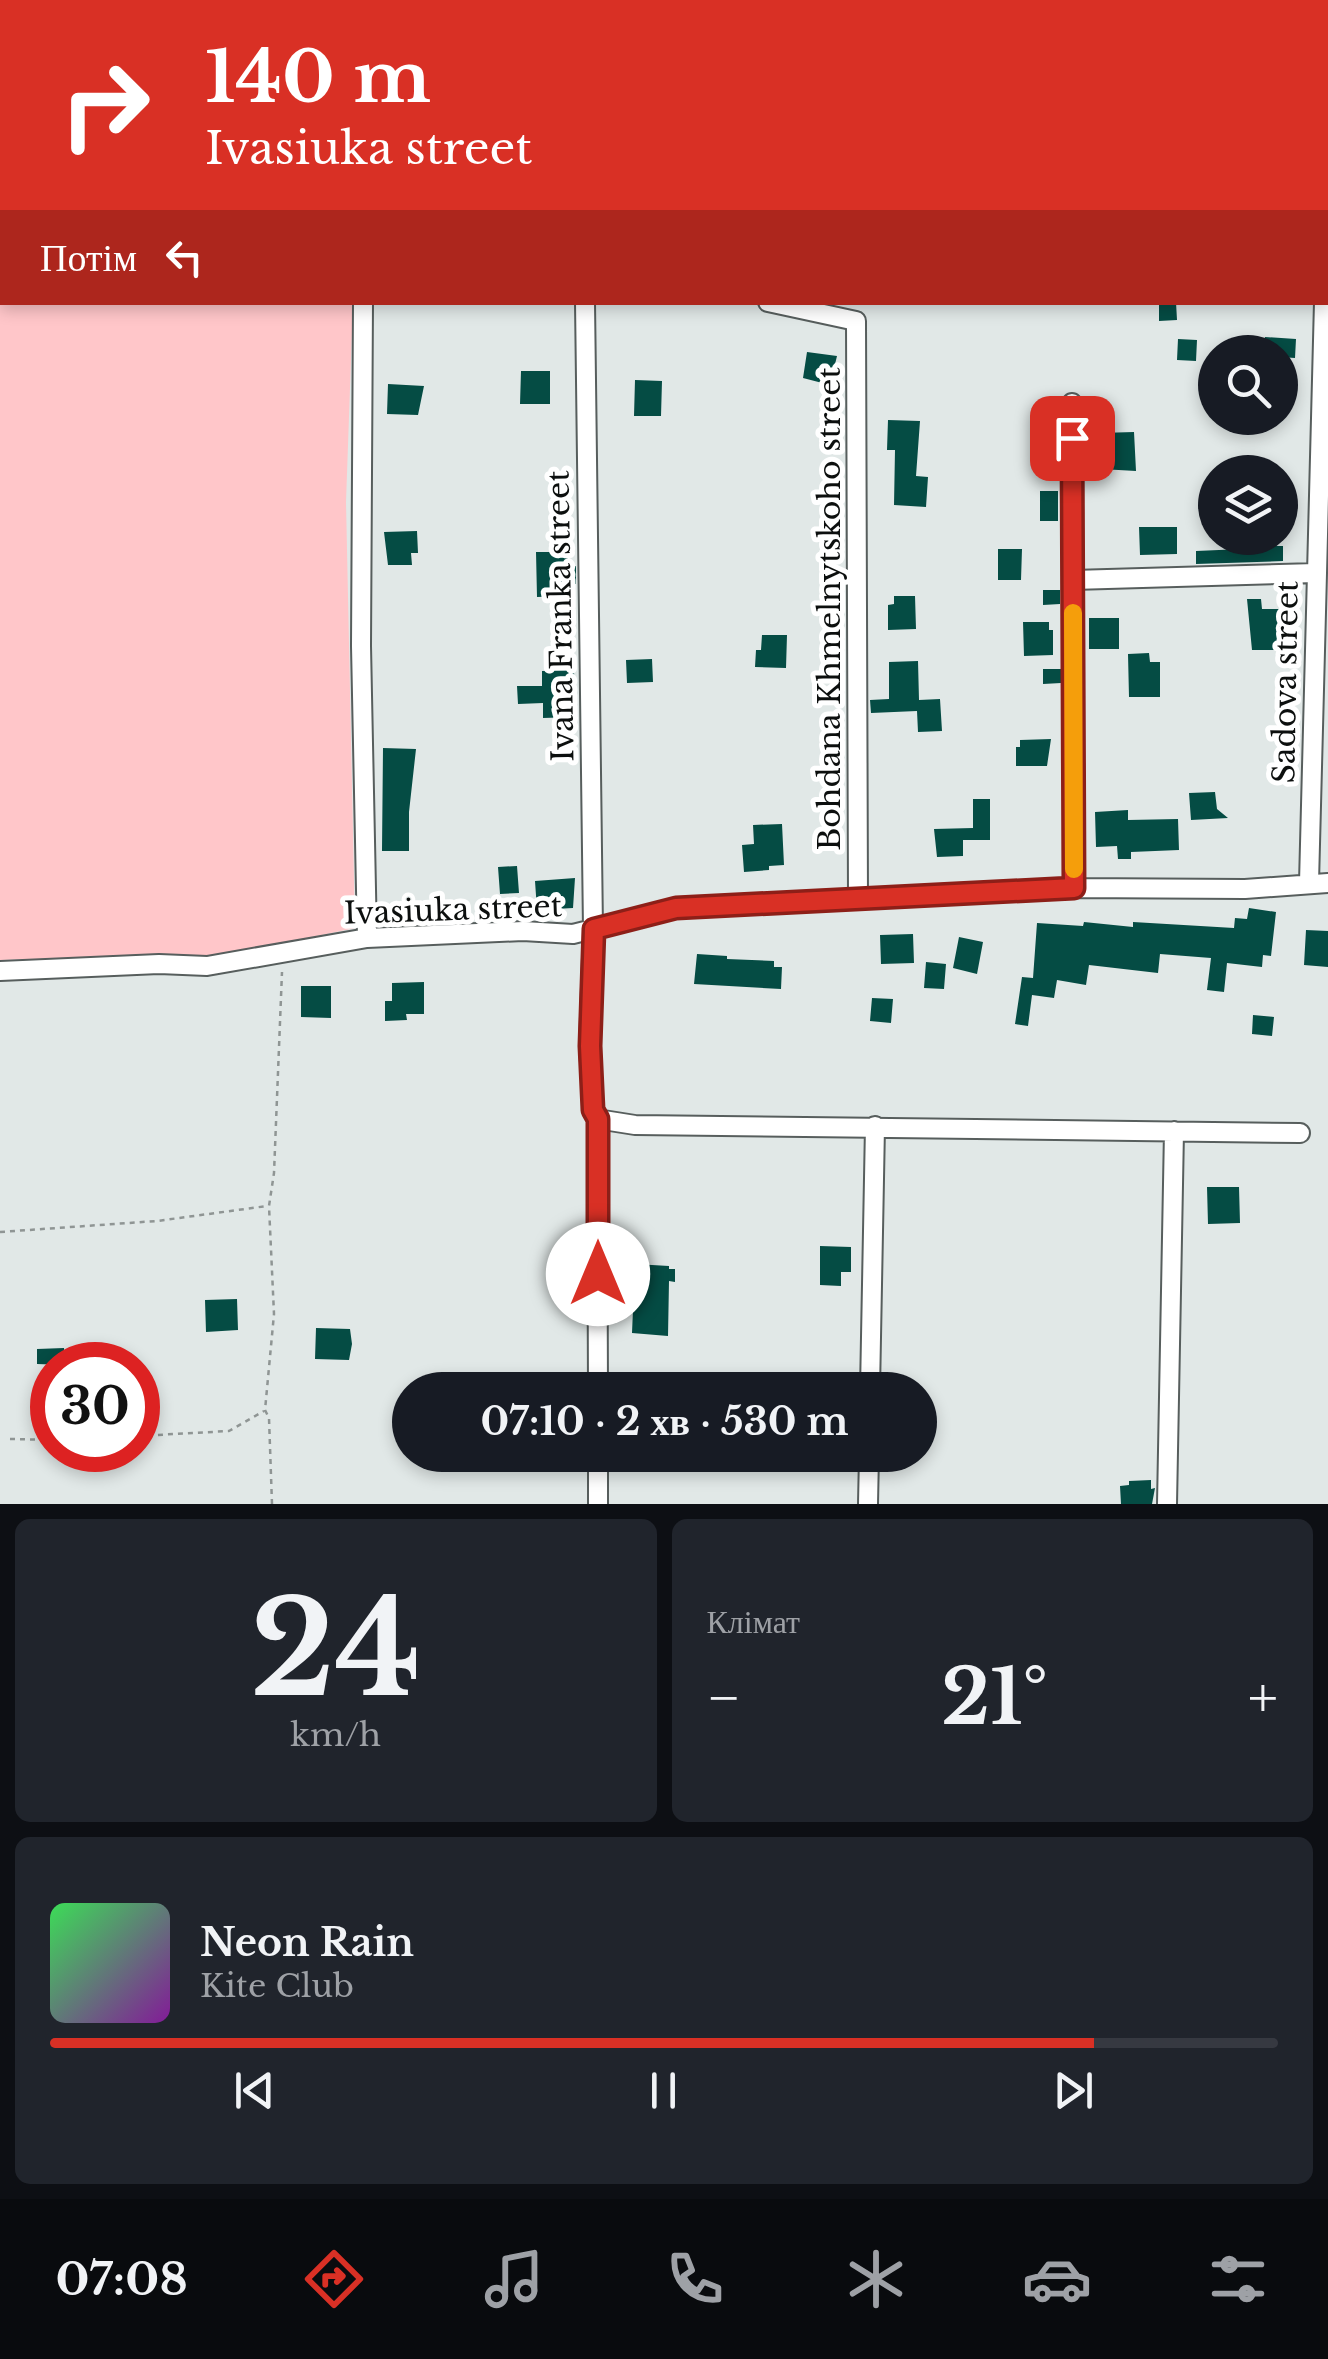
<!DOCTYPE html>
<html lang="uk">
<head>
<meta charset="utf-8">
<style>
	:root { --surface:#171b24; --page:#20242c; --text:#f1f3f6; --muted:#9ea1a6; --line:#363941; --accent:#d93025 }
	body { margin:0; font-family:"Libre Baskerville",serif; background:var(--page); color:var(--text); height:100vh; display:flex; flex-direction:column; font-size:38px; white-space:nowrap }
	* { box-sizing:border-box; margin:0 }
	p { font-size:32px; color:var(--muted) }
	.icon { flex:none; width:55px; height:55px; fill:none; stroke:currentColor; stroke-width:2; stroke-linecap:round; stroke-linejoin:round }
	.map { position:relative; height:1504px; overflow:hidden }
	.sheet { display:flex; flex-direction:column; gap:15px; padding:15px; background:#0d0f14; flex:1 }
	.sheet>* { flex:none }
	.guide { position:absolute; left:0px; top:0px; width:1330px; height:305px; box-shadow:0 5px 15px #0003; background:#d93025; color:#fff; overflow:hidden }
	.buttons { position:absolute; left:1198px; top:335px; display:grid; gap:20px }
	.buttons a { display:grid; place-items:center; width:100px; height:100px; border-radius:50%; background:var(--surface); box-shadow:0 5px 15px #0003; font-size:50px }
	.speed { position:absolute; left:30px; top:1342px; display:flex; gap:20px; font-size:50px; font-weight:700; text-align:center }
	.speed>* { display:grid; place-content:center; width:130px; height:130px; border-radius:50%; background:var(--surface); box-shadow:0 5px 15px #0003; line-height:1 }
	.speed .limit { border:15px solid #d22; background:#fff; color:#111 }
	.pin { position:absolute; display:grid; place-items:center; width:85px; height:85px; color:#fff; margin:-42px; border-radius:20px; box-shadow:0 5px 15px #0006 }
	.me { position:absolute; width:110px; margin:-55px; rotate:0deg; stroke-linejoin:round; filter:drop-shadow(0 0 8px #0008) }
	.turn { display:flex; align-items:center; gap:35px; height:210px; padding:0 40px; font-size:45px }
	.turn .icon { width:130px; height:130px; stroke-width:2.5 }
	.turn b { display:block; font-size:70px; line-height:85px }
	.then { display:flex; align-items:center; height:95px; padding:0 40px; background:#0003; gap:20px; font-size:38px }
	.big { font-size:75px; font-weight:800; line-height:1.1 }
	.sheet .card { flex:1; display:flex; flex-direction:column; justify-content:center; gap:15px; min-width:0; padding:0 35px; border-radius:15px; background:var(--page) }
	.sheet .dial { align-items:center; gap:0 }
	.dial b { font-size:130px; line-height:1 }
	.song { display:flex; align-items:center; gap:30px }
	.cover { width:120px; height:120px; border-radius:15px; background:linear-gradient(135deg,hsl(130 70% 55%),hsl(290 70% 35%)) }
	.played { height:10px; border-radius:5px; background:linear-gradient(90deg,var(--accent) 85%,var(--line) 85%) }
	.keys { display:flex; justify-content:space-around; direction:ltr }
	.heat { display:flex; justify-content:space-between; align-items:center; font-size:55px; direction:ltr }
	.sheet .tiles { flex:1; display:grid; gap:15px; grid-template-columns:1fr 1fr }
	.card:last-child { grid-column:span 2 }
	.trip { position:absolute; left:392px; top:1372px; width:545px; height:100px; border-radius:50px; background:var(--surface); box-shadow:0 5px 15px #0003; font-weight:800; line-height:100px; text-align:center }
	.tab-bar { display:flex; height:160px; justify-content:space-around; align-items:center; background:#090b0e; color:var(--muted) }
	.tab-bar .icon { width:70px; height:70px }
	.tab-bar .on { color:var(--accent) }
	.tab-bar b { font-size:45px; color:var(--text) }
	.map>svg:first-child { display:block }
	.green { fill:#ffc6c9 }
	.building { fill:#054c44 }
	.lines { fill:none; stroke-linecap:round; stroke-linejoin:round }
	.minor-casing { stroke:#575e5d; stroke-width:22 }
	.path { stroke:#8f9594; stroke-width:2.5; stroke-dasharray:5 5; stroke-linecap:butt }
	.minor { stroke:#fff; stroke-width:18 }
	.route-casing { stroke:#8d1f18; stroke-width:25 }
	.route { stroke:#d93025; stroke-width:18 }
	.slow { stroke:#f59e0b; stroke-width:18 }
	.labels { text-anchor:middle; stroke-width:10; stroke-linejoin:round; paint-order:stroke }
	.street-label { font-size:30px; fill:#0c0f0e; stroke:#fff }
</style>
</head>
<body>
<div class="map">
<svg width="1328" height="1504" viewBox="0 0 1328 1504">
	<rect width="100%" height="100%" fill="#e1e8e7"/>
	<path class="green" d="M0,126H2V302L353,303L346,502L355,928L208,959L162,956L0,960Z"/>
	<path class="building" d="M1159,302H1176L1177,320L1159,321Z
		M1265,337L1296,339L1295,358L1280,357V352H1264Z
		M1178,339L1197,340L1196,361L1177,360Z
		M807,352L837,356L830,385L803,378Z
		M521,371H550V404H520Z
		M635,380L662,381L661,416H634Z
		M388,384L424,386L418,415L387,414Z
		M888,420L920,421L916,476L928,477L926,507L894,505L895,450H887Z
		M1134,432L1136,471L1101,469L1100,433Z
		M1040,491H1058V521H1040Z
		M1139,527H1177V554L1140,555Z
		M417,531L418,553H411L412,565H388L384,532Z
		M1242,538H1276V546H1283V561L1196,564V551L1242,549Z
		M998,549H1022L1021,580H998Z
		M536,552H568V566H576V584H568L569,596L537,597Z
		M1043,590H1060V604L1043,605Z
		M894,596H915L916,629L888,630V605L894,604Z
		M1247,599H1261L1262,609H1282V650H1252Z
		M1089,618H1119V649H1089Z
		M1023,622H1049V630H1053V655L1024,656Z
		M762,635H787L786,668L755,667L756,650H761Z
		M1149,653L1150,662H1160V697H1129L1128,654Z
		M652,659L653,682L627,683L626,660Z
		M918,661L919,700L940,699L942,731L918,732L917,711L871,713L870,700L889,699V662Z
		M1043,669H1061V683L1043,684Z
		M574,670L575,717L543,718V703L518,704L517,686H542V671Z
		M1051,739L1047,766H1016V747H1020V740Z
		M383,748L416,749L409,812V851H382Z
		M1215,792L1217,809L1228,818L1191,820L1189,793Z
		M973,799H990V840H963V856L937,857L934,829L973,828Z
		M1128,810V820L1178,819L1179,850L1131,852V859H1118L1117,846L1096,847L1095,812Z
		M782,824L784,865L769,866V870L744,872L742,845L754,844L753,825Z
		M517,866L519,893L500,894L498,867Z
		M575,878L573,908L537,910L535,881Z
		M1249,908L1276,912L1271,956L1263,955L1262,967L1227,963L1224,992L1207,990L1211,958L1160,954L1158,973L1089,965L1086,985L1057,980L1054,998L1032,995L1028,1026L1015,1024L1022,977L1033,978L1037,923L1083,926L1084,922L1133,927V922L1234,928L1235,918L1247,919Z
		M1306,930L1328,931V967L1304,965Z
		M913,934L914,963L881,964L880,935Z
		M959,937L983,942L977,974L953,968Z
		M697,954L727,956V959L774,961V967H782L781,989L694,984Z
		M926,962L946,964L944,989L924,988Z
		M424,982V1014H406L407,1020L385,1021V1001H392V983Z
		M301,986H331V1018L301,1017Z
		M872,998L893,999L891,1023L870,1021Z
		M1253,1015L1274,1017L1272,1036L1252,1034Z
		M1207,1187H1239L1240,1223L1208,1224Z
		M820,1246L851,1247V1272H841V1286L820,1285Z
		M635,1264L669,1266V1269H675V1282L669,1281L668,1336L632,1333Z
		M237,1299L238,1330L206,1332L205,1300Z
		M316,1328L350,1329L352,1344L349,1360L315,1359Z
		M64,1348L65,1365L37,1364V1349Z
		M1151,1480V1489L1155,1488L1152,1504H1121L1120,1486L1129,1485V1481Z"/>
	<g class="lines">
		<defs>
			<path id="minor" d="M381,2V0
				M1328,236V229
				M363,302L361,646L367,938
				M585,302L593,929L589,1046L593,1110L597,1119L598,1390
				M768,302L856,321L858,897
				M1072,403L1074,888
				M1073,580L1316,573
				M1309,883L1324,302
				M0,971L159,964L207,966L367,938L523,931L573,934L676,908L1074,888L1245,889L1328,883
				M597,1119L635,1125L1300,1133
				M870,1390L875,1126
				M598,1455V1504
				M868,1504L869,1455
				M1167,1504L1174,1131"/>
		</defs>
		<use href="#minor" class="minor-casing"/>
		<path class="path" d="M0,1232L157,1221L267,1206
			M138,1436L229,1431L264,1411
			M10,1439L52,1440
			M272,1504L269,1418L265,1410L274,1314L269,1206L274,1173L282,972"/>
		<use href="#minor" class="minor"/>
	</g>
	<g class="lines">
		<defs>
			<path id="route" d="M598,1274V1119L593,1110L590,1046L594,929L676,908L1074,888L1072,438"/>
		</defs>
		<use href="#route" class="route-casing"/>
		<use href="#route" class="route"/>
		<path class="slow" d="M1073,613L1074,869"/>
	</g>
	<g class="labels">
		<g class="street-label">
			<text transform="translate(830 609) rotate(-90)" y="10">Bohdana Khmelnytskoho street</text>
			<text transform="translate(561 616) rotate(-91)" y="10">Ivana Franka street</text>
			<text transform="translate(1286 682) rotate(-89)" y="10">Sadova street</text>
			<text transform="translate(453 910) rotate(-2)" y="10">Ivasiuka street</text>
		</g>
	</g>
</svg>
<div class="buttons">
<a><svg class="icon" aria-label="search" viewBox="0 0 24 24"><circle cx="10" cy="10" r="6"/><path d="M15 15l6 6"/></svg></a>
<a><svg class="icon" aria-label="layers" viewBox="0 0 24 24"><path d="M12 4l9 5-9 5-9-5zM3 14l9 5 9-5"/></svg></a>
</div>
<div class="speed"><div class="limit">30</div></div>
<div class="pin" style="left:1072px;top:438px;background:#d93025"><svg class="icon" aria-label="arrive" viewBox="0 0 24 24"><path d="M6 21V4h12l-3 4 3 4H6"/></svg></div>
<svg class="me" style="left:598px;top:1274px" viewBox="-20 -20 40 40"><circle r="19" fill="#fff"/><path d="M0-13L10 11 0 6-10 11z" fill="#d93025"/></svg>
<div class="trip">07:10 · 2 хв · 530 m</div>
<div class="guide">
<div class="turn"><svg class="icon" aria-label="right" viewBox="0 0 24 24"><path d="M7 20v-9h11M14 6l5 5-5 5"/></svg><div><b>140 m</b>Ivasiuka street</div></div>
<div class="then">Потім<svg class="icon" aria-label="left" viewBox="0 0 24 24"><path d="M17 20v-9H6M10 6l-5 5 5 5"/></svg></div>
</div>
</div>
<section class="sheet">
<div class="tiles">
<div class="card dial"><b>24</b><p>km/h</p></div>
<div class="card"><p>Клімат</p>
<div class="heat"><a>−</a><b class="big">21°</b><a>+</a></div>
</div>
<div class="card">
<div class="song"><i class="cover"></i><div><b>Neon Rain</b><p>Kite Club</p></div></div>
<div class="played"></div>
<div class="keys"><svg class="icon" aria-label="previous" viewBox="0 0 24 24"><path d="M18 5L8 12l10 7zM5 5v14"/></svg><svg class="icon" aria-label="pause" viewBox="0 0 24 24"><path d="M8 5v14M16 5v14"/></svg><svg class="icon" aria-label="next" viewBox="0 0 24 24"><path d="M6 5l10 7-10 7zM19 5v14"/></svg></div>
</div>
</div>
</section>
<nav class="tab-bar">
<b>07:08</b>
<svg class="icon on" aria-label="directions" viewBox="0 0 24 24"><path d="M12 3l9 9-9 9-9-9zM9 14v-3h6M13 9l2 2-2 2"/></svg>
<svg class="icon" aria-label="music" viewBox="0 0 24 24"><path d="M9 18V5l10-2v13"/><circle cx="6" cy="18" r="3"/><circle cx="16" cy="16" r="3"/></svg>
<svg class="icon" aria-label="phone" viewBox="0 0 24 24"><path d="M5 4h4l2 5-3 2q2 4 5 5l2-3 5 2v4C11 20 4 13 5 4z"/></svg>
<svg class="icon" aria-label="climate" viewBox="0 0 24 24"><path d="M12 3v18M4 7l16 10M4 17L20 7"/></svg>
<svg class="icon" aria-label="car" viewBox="0 0 24 24"><path d="M5 17H2v-5l4-1 3-4h7l3 4 3 1v5h-3M9 17h6M6 11h13"/><circle cx="7" cy="17" r="2"/><circle cx="17" cy="17" r="2"/></svg>
<svg class="icon" aria-label="filters" viewBox="0 0 24 24"><path d="M4 7h16M4 17h16"/><circle cx="9" cy="7" r="2"/><circle cx="15" cy="17" r="2"/></svg>
</nav>
</body>
</html>
